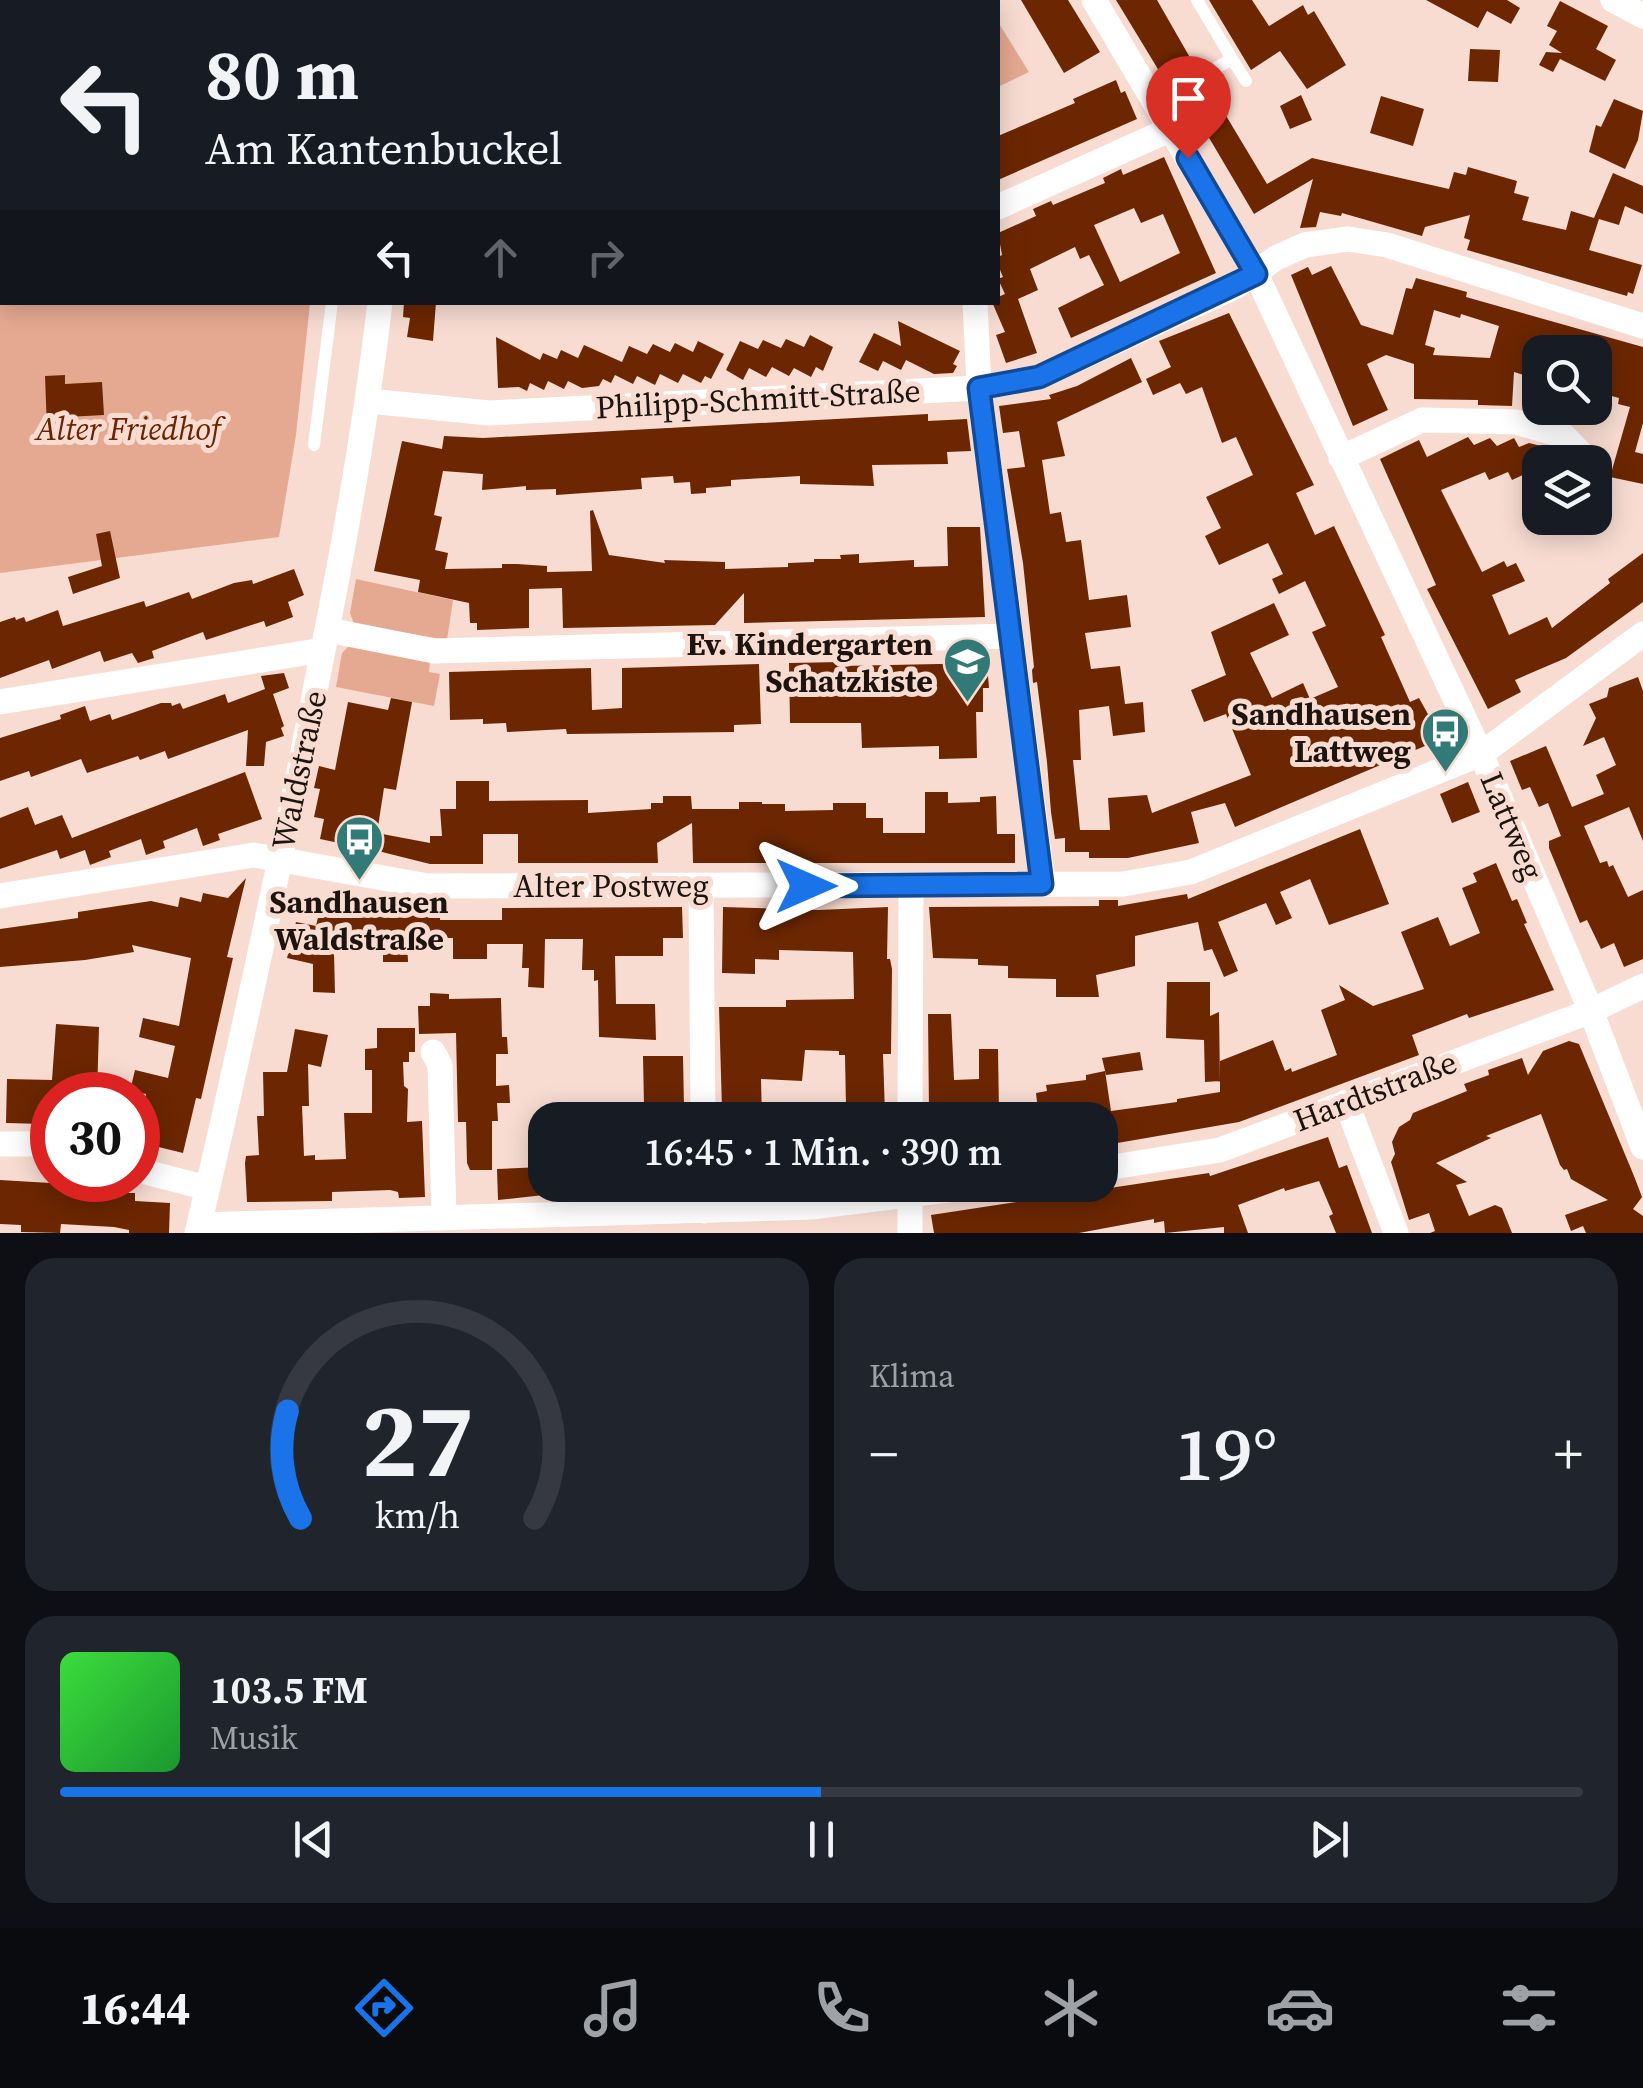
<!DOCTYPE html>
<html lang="de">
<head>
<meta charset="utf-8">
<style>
	:root { --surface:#171b24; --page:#20242c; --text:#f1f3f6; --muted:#9ea1a6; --line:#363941; --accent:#1a73e8 }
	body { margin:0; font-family:"Source Serif 4",serif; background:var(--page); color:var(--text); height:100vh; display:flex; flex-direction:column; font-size:38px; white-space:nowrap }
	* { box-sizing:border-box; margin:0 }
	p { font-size:32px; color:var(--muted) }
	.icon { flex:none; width:55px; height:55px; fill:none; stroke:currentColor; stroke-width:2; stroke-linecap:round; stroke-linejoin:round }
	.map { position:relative; height:1233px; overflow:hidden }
	.details { display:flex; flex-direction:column; gap:25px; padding:25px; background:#0d0f14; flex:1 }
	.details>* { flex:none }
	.top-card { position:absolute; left:0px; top:0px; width:1000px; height:305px; box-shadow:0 5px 25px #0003; background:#171b24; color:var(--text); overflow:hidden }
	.buttons { position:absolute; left:1522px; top:335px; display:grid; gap:20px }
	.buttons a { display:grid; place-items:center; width:90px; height:90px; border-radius:20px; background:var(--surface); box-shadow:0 5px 25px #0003; font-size:50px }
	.speed { position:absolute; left:30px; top:1072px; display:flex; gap:20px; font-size:50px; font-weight:700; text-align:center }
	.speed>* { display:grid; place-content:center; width:130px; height:130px; border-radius:50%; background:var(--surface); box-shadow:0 5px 25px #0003; line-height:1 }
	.speed .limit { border:15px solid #d22; background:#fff; color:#111 }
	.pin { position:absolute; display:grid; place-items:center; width:85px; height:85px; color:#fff; margin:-102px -42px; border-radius:50% 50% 50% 0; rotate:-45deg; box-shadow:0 0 10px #0007 }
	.pin .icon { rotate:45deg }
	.me { position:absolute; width:110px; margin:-55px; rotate:90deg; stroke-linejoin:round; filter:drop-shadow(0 0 8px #0008) }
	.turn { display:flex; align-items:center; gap:35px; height:210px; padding:0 40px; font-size:45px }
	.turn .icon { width:130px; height:130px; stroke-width:2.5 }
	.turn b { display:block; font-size:70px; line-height:85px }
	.lanes { display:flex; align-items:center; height:95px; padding:0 40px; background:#0003; justify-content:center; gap:50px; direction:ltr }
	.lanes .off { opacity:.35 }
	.big { font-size:75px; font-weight:600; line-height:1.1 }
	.details .widget { flex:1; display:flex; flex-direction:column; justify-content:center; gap:15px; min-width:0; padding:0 35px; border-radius:30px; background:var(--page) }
	.details .dial { align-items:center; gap:0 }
	.dial svg { height:260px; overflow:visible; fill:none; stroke:var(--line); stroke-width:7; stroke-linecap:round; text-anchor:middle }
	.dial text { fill:var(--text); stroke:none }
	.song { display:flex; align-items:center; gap:30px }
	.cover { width:120px; height:120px; border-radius:15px; background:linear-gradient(135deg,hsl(120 70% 55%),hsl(130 70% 35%)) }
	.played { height:10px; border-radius:5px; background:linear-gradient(90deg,var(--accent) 50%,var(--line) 50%) }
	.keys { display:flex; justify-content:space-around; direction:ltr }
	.heat { display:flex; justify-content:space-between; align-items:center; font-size:55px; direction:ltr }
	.details .tiles { flex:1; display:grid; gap:25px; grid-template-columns:1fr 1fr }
	.widget:last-child { grid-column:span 2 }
	.trip { position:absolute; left:528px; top:1102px; width:590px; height:100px; border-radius:30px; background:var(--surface); box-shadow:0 5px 25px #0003; font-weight:600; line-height:100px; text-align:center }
	.tabs { display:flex; height:160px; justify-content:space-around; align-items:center; background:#090b0e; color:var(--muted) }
	.tabs .icon { width:70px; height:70px }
	.tabs .selected { color:var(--accent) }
	.tabs b { font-size:45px; color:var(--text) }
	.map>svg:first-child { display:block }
	.green { fill:#e5a991 }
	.building { fill:#6c2602; fill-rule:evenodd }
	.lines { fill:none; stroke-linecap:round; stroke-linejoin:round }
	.lane { stroke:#fff; stroke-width:12 }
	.street { stroke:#fff; stroke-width:25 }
	.route-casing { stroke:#114b97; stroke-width:25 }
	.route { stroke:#1a73e8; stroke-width:18 }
	.labels { text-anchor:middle; stroke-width:10; stroke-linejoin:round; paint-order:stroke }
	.street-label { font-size:32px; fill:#1d1410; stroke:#f8dcd2 }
	.park-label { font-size:32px; font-style:italic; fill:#6b2300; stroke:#f8dcd2 }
	.poi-label { font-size:32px; font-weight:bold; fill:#1d1410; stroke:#f8dcd2; text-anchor:end }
</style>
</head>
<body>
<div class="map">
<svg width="1643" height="1233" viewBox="0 0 1643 1233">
	<rect width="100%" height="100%" fill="#f8dcd2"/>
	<path class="green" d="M998,22L1029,72L998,87Z
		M0,261H2V302L310,303L296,435L279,537L0,573Z
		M356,579L453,600L447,640L354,624L350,613Z
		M350,645L430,661L429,672L440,674L434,706L336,687L342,653Z"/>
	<path class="building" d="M1021,0H1068L1100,52L1064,73Z
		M1116,0H1157L1196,68L1167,84Z
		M1209,0H1252L1269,26L1303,5L1308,15L1314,11L1346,65L1307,89L1280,51L1251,70Z
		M1426,0H1507L1520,8L1511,24L1487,11L1478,28Z
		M1560,1L1608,26L1596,49L1616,60L1605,81L1560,59L1553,72L1539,65L1546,52L1562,53L1549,45L1557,31L1547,26Z
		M1470,49L1500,50L1498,82L1468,81Z
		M1116,80L1121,93L1125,91L1137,119L998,180V136L1075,103L1073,99Z
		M1207,84L1267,184L1312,158L1449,189L1454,172L1466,175L1468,167L1517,181L1514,193L1529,197L1522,220L1566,230L1571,211L1594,218L1613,173L1643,186V214L1625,206L1619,225L1599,219L1589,250L1642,265L1633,294L1628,292L1627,296L1467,250L1470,240L1464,238L1470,215L1425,227L1422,236L1342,213L1341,216L1320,212L1316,227L1300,228L1313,179L1254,214L1208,136L1199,141L1178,107L1177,101Z
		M1301,95L1312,120L1290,129L1280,106Z
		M1381,96L1424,109L1413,146L1370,133Z
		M1614,99L1643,111L1638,140L1625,169L1589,152L1596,125L1601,127Z
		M1164,157L1216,273L1071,338L1058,308L1104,285L1089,255L1080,259L1075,247L1030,269L1038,290L1018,299L1037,353L1006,363L996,335L1005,332L992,302H998V297L1005,294L998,279L1003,277L998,265V257L1002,255L998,233L1036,216L1033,209L1051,201L1053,205L1105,183L1103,178L1121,169L1123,175ZM1134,208L1141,223L1163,214L1180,253L1120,282L1094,225Z
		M1331,266L1361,325L1393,335L1406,288L1412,289L1416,278L1467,292L1466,297L1643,347V423L1635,452L1643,454V484L1610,477L1630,407L1618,404L1619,398L1604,394L1609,375L1595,371V352H1540V380L1514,372L1512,406L1478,405V400L1414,399V364L1386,355L1367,364L1388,410L1353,426L1291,275L1308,267L1312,275ZM1434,310L1460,318L1461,314L1499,326L1490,358L1433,355L1435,348L1425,345Z
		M404,302H436L433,341L407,337L410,318L403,317Z
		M1229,313L1314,485L1296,493L1315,535L1334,526L1385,635L1381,637L1410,702L1419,698L1434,725L1445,720L1459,745L1445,751L1439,740L1235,827L1225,803L1191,812L1199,843L1128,858H1089V852H1065V838L1055,839L1051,812L1047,762L1037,682L1033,683L1032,670L1034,667L1023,563L1007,469L1025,467L1019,431L1003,433L999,406L1051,399L1049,395L1077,386L1131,358L1142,382L1057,422L1065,456L1042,460L1050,514L1061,512L1066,542L1081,540L1089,600L1127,595L1131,627L1085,633L1091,669L1120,666L1125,704L1143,702L1145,732L1113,736L1109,706L1079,710L1081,760H1073L1080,830H1110L1108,798L1147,795L1152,813L1251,775L1226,714L1204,722L1191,690L1226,675L1211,632L1274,603L1289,635L1250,653L1272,698L1303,683L1310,699L1338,687L1312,632L1326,626L1305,581L1279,594L1272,579L1283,574L1268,543L1219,565L1205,536L1221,528L1206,497L1253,475L1236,437L1222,443L1202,387L1186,394L1180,383L1153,395L1146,379L1171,367L1159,341Z
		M898,321L960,351L953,364L957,366L953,373L934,374L906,360L901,370L883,361L878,371L859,362L874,333L901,346Z
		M810,335L833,347L823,371L816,367L811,377L794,368L789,376L772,367L766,377L749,368L743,380L726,370L740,341L758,349L763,340L781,348L786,339L804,347Z
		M496,337L540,360L543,353L557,359L561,350L578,358L584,345L622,362L629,346L647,354L653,344L670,352L675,343L693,352L698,341L724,354L711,379L705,376L701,383L683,374L678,383L660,374L655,385L637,376L633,384L615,375L611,383L603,379L599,386L582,388L568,381L564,389L548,381L544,390L530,383L527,391L519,387L498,388Z
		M65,375V384L102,382L104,415L67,417L68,428L47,429L45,376Z
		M928,414V421L967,419L971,451L947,452L948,464L872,465L874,486L800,484V476L731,480V486L706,488V493L691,494L690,482L674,483L673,476L641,478L642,489L556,495V489L526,490V486L482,490L483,474L443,471L434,515L442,517L435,550L448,553L445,569L502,568V564H517L547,566V572L592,571L590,511L593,510L609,555L665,563L664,560L725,562V569L788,567V563L814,562V559H841L840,555L859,554V563L914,560V567L948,566L947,527H980L985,617L744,623V593L715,625L563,628L562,588L529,589V628L477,630V623H470L469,603L418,592L420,580L374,571L402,441L442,449L444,436L483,438Z
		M1468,437L1474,445L1490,438L1497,446L1514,438L1519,447L1529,443L1541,446L1548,462H1540V467L1512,480L1508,472L1489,480L1485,472L1441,490L1482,572L1504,561L1507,567L1516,563L1525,581L1492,595L1509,635L1547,617L1552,628L1610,583L1608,579L1643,553V602L1566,658L1515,680L1521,692L1488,709L1427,589L1436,585L1380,459L1419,440L1427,457Z
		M110,531L120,578L73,594L68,577L102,566L96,534Z
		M294,569L304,595L288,602L293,617L266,627L264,621L206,640L203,632L152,651L154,658L138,663L132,653L104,662L100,651L52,669L49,660L0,678V622L15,617L16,620L24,617L26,622L58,610L63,626L144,601L146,607L189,592L192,599L234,583L252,580L253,584Z
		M841,662V666L987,663L989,688H983V712H976L977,758L939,759V746L862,748L861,723H790L789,663Z
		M759,664L761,724L734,725V732L567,734L566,729L507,732L506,723L483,724V719L450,720L449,672L591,668L592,710L622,708V668Z
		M284,673L289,688L273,694L284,726L281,728L284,736L266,742L264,766H246L248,730L168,759L165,751L140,760L138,756L87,773L81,759L31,777L29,771L0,781V738L61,719L60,715L85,706L90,721L110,714L112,720L161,703H171L172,706L180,703L183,709L225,694L228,703L265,689L261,676Z
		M1638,677L1643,691V841L1629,807L1584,826L1600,863L1607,861L1609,867L1613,865L1628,897L1643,890V959L1624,967L1614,943L1601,949L1587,920L1580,923L1549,848V841L1561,836L1548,803L1539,807L1530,787L1522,790L1510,761L1546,746L1572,807L1604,794L1596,775L1616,765L1604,737L1583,746L1596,718L1589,704L1607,697L1609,688Z
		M391,698L412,702L396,790L384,788L377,833L430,843V836H442L440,809H456V781H489V801L588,800V813L651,809V803H663V796H691L692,809H739V802H762V804H785V811L833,810V803H866V818H883V833H925V792H948V803L980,802V797L996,796L997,834H1015V863H693L692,823L657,843L658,863H518V834H483V864H430L374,850L373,855L343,849L344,844L320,839L324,819L314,817L320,789L314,788L319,766L335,770L348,702L388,710Z
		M245,772L262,819L218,834L220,840L203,846L197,828L163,841L165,848L146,855L141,839L109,851L111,857L90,865L85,850L60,859L57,850L0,869V818L28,807L35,825L62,815L72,838Z
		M1468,782L1480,812L1452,823L1440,794Z
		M1360,829L1389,904L1329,925L1310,879L1280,892L1292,918L1276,925L1266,903L1218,922L1238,971L1224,977L1212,949L1204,951L1198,922L1135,936V966L1096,975L1099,997H1056V979L1008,978V966L978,965V959L933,958L929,907L1099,906V900H1118V906L1187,894L1188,899Z
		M1496,863L1512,901L1517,899L1527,923L1524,924L1554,990L1469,1018L1467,1014L1412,1035L1419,1055L1239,1122L1100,1146V1120H1039L1036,1093L1047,1091L1046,1085L1086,1080V1075L1105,1071L1111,1111L1177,1102V1099L1220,1092V1061L1273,1040L1285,1071L1291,1068L1292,1072L1337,1055L1321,1010L1345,1000L1339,985L1373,1006L1424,989L1401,932L1438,917L1450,946L1480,933L1462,888L1477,882L1473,873Z
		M246,878L227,957L233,958L201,1099L196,1098L183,1153L138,1142L146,1094L130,1091L135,1070L168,1078L175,1046L139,1037L143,1018L179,1026L191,958L132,945L134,952L85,960L0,967V929L78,918V912L151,901L178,907L180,897L201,902L203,893L228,898Z
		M385,899V903H441L440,920H502V908L682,907L683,938H663V956H615L616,1004H655L656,1040L599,1037L598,980L594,981V970H582L583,939H545L544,988L528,987L529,968H522L523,944H487V959H453V938H407L408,962H383V952L334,953L335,993L313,992V964L287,958L296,922L316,926L322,900L353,907V901Z
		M723,907L818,910L888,907L887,959H890L892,969L891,1054H883L885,1114H869V1108H846L845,1055H839V1051L805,1050L802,1081L761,1079L762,1120H726V1109H722L719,1007H786V1000L854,999L853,952L779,950V960L755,959V974L722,973Z
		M1167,982H1210V1016L1219,1012L1220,1081L1205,1082L1204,1040L1166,1038Z
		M430,993L449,994V999L501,998L502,1037H507L508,1054H496V1086L509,1085L510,1103H497L498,1121H492V1170H470L467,1163L466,1122H458L456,1033L419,1034L418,1006H430Z
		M928,1014H951L954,1080L979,1079V1049H998L999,1114H985V1120H969V1111H929Z
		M56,1024L99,1027L97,1095H45L44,1124L6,1123L7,1079L52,1080Z
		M377,1028H415V1052H409V1062H403L404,1086L408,1089L407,1122L422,1121L425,1197L399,1198L398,1192L390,1190L332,1192V1201L247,1202L245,1163L246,1156L259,1155L257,1116H264L263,1072H287L295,1029L328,1035L321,1067L308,1064L309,1106H302L304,1156L315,1155V1160L346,1159L344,1113H372V1070H365V1049L377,1048Z
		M1569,1041L1579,1044L1634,1176L1642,1197L1633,1209L1643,1216V1233H1586L1583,1226L1571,1231L1565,1215L1608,1200L1571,1179L1567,1169L1564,1170L1560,1165L1541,1114L1486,1136L1491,1138L1436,1163L1467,1182L1456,1185L1469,1216L1495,1205L1502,1208L1512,1233H1430L1435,1231L1429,1213L1409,1220L1391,1162L1395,1154L1392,1142L1399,1127L1410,1120L1413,1113L1467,1091L1464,1084L1489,1075L1488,1070L1522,1058L1528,1075L1543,1051Z
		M1140,1052L1143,1070L1106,1075L1102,1058Z
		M643,1056H683L684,1107L644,1106Z
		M1328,1137L1339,1168L1347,1165L1372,1233H1336L1329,1216L1333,1214L1319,1181L1285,1191L1284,1188L1238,1205L1248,1233H1224V1227L1165,1233L1164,1221L1154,1223V1219L1079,1233H934L931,1215L1209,1173L1210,1176Z
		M542,1167L544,1195L498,1200L497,1169Z
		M0,1180L118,1187L117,1193H135V1201L170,1203L169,1233H129V1230L114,1227L61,1224L60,1233L21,1232V1225L0,1224Z"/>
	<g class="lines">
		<path class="lane" d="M1232,59L1246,81
			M1155,102L1232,59L1197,0
			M314,445L332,302"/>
		<path class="street" d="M597,0V2
			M798,0V2
			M1094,0L1256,274L1481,754L1591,1011L1643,1147
			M1613,0L1643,16
			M400,2L407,0
			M0,144H2
			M998,207L1171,129
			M975,302L979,388L1043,884
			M369,401L489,413L979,388L1039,377L1235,287L1276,258L1305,245L1348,239L1387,245L1643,326
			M1341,458L1422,420L1516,422L1564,436L1588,461
			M328,630L434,651L1011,636
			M0,702L323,650
			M701,886L703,1120
			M0,896L254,855L428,886L1123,884L1191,872L1481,754L1643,634
			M433,1052L440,1065L444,1218
			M1346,1102L1396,1233
			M910,1120L911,885
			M0,1144H37L52,1148
			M1100,1169L1220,1150L1591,1011L1643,986
			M138,1170L207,1188
			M704,1185V1211
			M199,1225L811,1207L988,1185
			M197,1233C234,1078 267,922 300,766C331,612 362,459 380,302
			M910,1233V1185"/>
	</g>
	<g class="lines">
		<defs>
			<path id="route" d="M806,886L1042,884L979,388L1039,377L1256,274L1188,158"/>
		</defs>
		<use href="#route" class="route-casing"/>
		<use href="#route" class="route"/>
	</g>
	<defs>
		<symbol id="school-pin" viewBox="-11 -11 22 30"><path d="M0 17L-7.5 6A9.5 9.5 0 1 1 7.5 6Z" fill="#317a78" stroke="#f8dcd2"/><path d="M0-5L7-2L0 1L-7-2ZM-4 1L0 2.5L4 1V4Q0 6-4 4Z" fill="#fff"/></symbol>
		<symbol id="bus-pin" viewBox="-11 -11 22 30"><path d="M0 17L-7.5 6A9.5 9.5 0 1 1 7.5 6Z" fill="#317a78" stroke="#f8dcd2"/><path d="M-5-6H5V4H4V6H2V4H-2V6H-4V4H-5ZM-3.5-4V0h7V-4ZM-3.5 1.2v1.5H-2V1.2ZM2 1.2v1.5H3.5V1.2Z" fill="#fff"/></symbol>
	</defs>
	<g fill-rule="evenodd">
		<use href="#school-pin" x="940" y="634" width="55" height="75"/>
		<use href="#bus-pin" x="1418" y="704" width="55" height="75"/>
		<use href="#bus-pin" x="332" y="812" width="55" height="75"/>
	</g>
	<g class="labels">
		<g class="street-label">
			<text transform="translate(758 399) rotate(-3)" y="11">Philipp-Schmitt-Straße</text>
			<text transform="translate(299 770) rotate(-78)" y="11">Waldstraße</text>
			<text transform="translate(1512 826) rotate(67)" y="11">Lattweg</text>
			<text x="611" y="897">Alter Postweg</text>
			<text transform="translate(1375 1091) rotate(-21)" y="11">Hardtstraße</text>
		</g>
		<g class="park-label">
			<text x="128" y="440">Alter Friedhof</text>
		</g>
		<g class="poi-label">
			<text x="933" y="655">Ev. Kindergarten<tspan x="933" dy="37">Schatzkiste</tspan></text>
			<text x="1411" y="725">Sandhausen<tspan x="1411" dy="37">Lattweg</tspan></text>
			<text x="359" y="913" text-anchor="middle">Sandhausen<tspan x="359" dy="37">Waldstraße</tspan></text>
		</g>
	</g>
</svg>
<div class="buttons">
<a><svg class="icon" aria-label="search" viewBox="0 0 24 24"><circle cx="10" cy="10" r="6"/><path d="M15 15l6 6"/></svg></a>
<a><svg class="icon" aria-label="layers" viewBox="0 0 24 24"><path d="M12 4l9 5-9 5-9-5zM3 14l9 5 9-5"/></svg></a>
</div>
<div class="speed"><div class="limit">30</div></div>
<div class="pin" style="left:1188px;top:158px;background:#d93025"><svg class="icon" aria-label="arrive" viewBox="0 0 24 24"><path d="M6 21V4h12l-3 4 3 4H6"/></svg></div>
<svg class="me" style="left:806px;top:886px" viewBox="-20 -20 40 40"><path d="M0-17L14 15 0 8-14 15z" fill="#1a73e8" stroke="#fff" stroke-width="4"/></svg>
<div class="trip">16:45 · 1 Min. · 390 m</div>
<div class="top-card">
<div class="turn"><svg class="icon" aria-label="left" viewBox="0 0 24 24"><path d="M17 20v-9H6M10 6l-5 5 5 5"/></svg><div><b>80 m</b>Am Kantenbuckel</div></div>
<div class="lanes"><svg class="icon" aria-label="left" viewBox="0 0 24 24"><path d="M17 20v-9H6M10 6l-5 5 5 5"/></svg><svg class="icon off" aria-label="ahead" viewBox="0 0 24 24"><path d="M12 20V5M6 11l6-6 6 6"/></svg><svg class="icon off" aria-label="right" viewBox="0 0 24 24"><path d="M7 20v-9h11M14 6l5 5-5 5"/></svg></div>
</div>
</div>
<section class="details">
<div class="tiles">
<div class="widget dial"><svg viewBox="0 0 100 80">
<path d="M14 69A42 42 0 1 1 86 69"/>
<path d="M14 69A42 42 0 0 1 10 36" stroke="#1a73e8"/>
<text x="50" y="56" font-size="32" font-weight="700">27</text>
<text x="50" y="72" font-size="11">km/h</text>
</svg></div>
<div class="widget"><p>Klima</p>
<div class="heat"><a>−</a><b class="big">19°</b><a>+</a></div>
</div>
<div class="widget">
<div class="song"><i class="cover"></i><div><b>103.5 FM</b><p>Musik</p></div></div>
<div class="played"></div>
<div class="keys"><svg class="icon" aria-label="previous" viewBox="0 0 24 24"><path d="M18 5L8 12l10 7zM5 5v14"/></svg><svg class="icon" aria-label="pause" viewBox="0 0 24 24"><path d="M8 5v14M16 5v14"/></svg><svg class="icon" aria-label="next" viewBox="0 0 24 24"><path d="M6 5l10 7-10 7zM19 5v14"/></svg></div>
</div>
</div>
</section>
<nav class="tabs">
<b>16:44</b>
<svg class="icon selected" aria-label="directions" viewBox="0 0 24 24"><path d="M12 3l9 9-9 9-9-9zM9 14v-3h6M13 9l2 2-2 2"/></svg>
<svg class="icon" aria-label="music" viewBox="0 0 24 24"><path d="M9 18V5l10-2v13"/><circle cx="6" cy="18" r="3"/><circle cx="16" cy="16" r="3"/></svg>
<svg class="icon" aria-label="phone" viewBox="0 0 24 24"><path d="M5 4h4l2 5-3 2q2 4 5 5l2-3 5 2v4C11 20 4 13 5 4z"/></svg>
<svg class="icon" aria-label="climate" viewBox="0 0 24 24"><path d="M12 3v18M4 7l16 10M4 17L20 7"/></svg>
<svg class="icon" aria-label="car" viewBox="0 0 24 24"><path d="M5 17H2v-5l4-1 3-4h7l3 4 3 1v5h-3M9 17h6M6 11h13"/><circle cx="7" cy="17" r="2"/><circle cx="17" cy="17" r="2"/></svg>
<svg class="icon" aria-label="filters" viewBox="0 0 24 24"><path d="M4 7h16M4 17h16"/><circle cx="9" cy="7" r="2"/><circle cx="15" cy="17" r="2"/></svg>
</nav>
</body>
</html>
